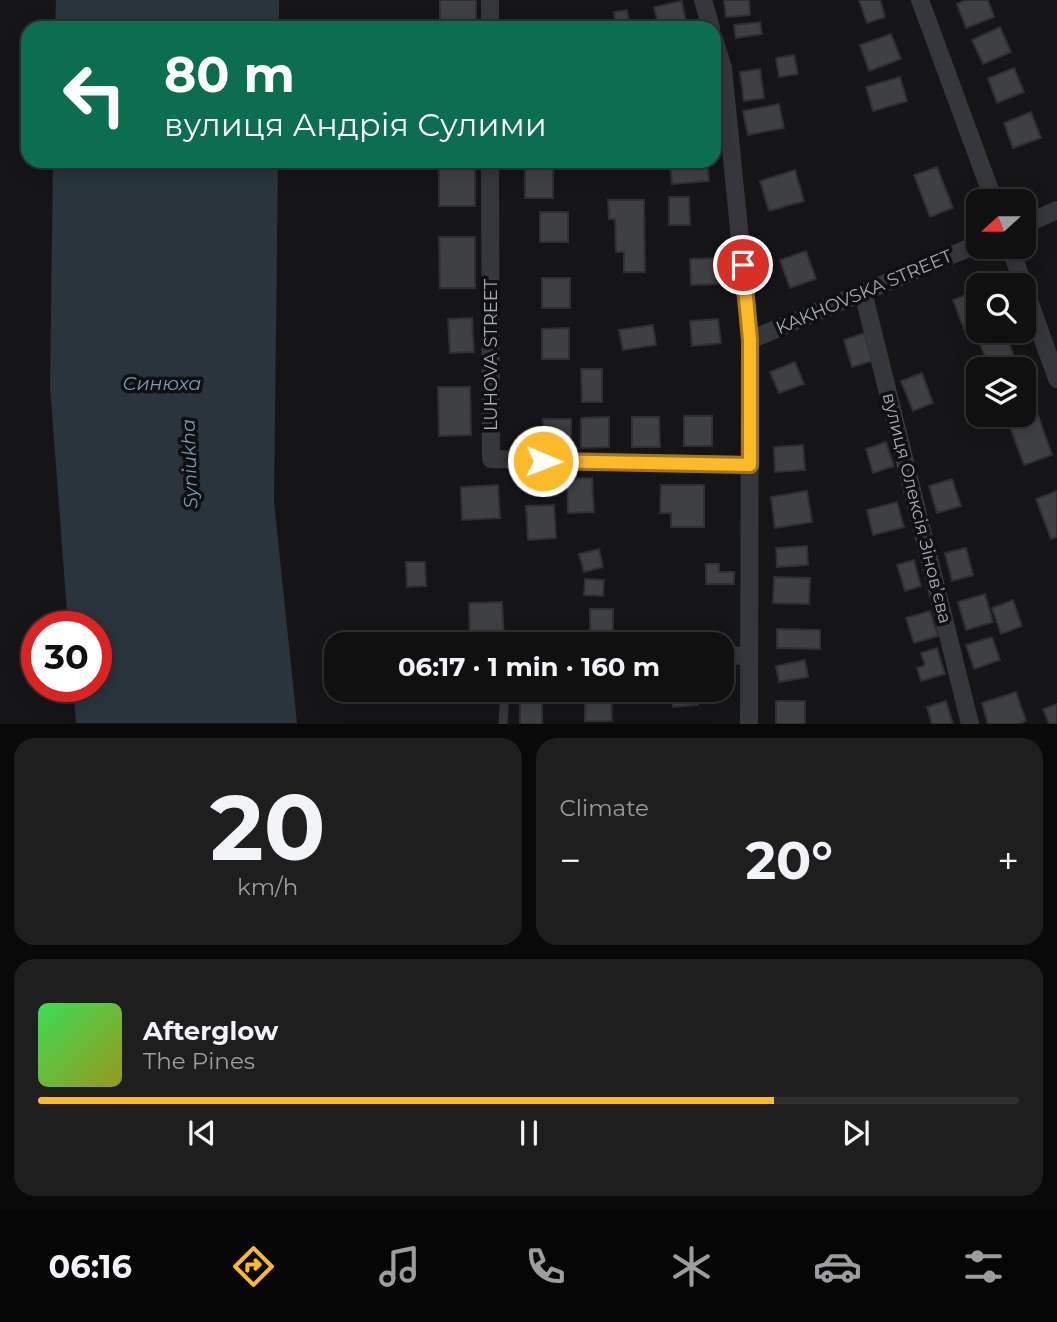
<!DOCTYPE html>
<html lang="en">
<head>
<meta charset="utf-8">
<style>
	:root { --surface:#101011; --page:#1e1e1f; --text:#f1f3f6; --muted:#9c9d9f; --line:#303031; --accent:#fcb928 }
	body { margin:0; font-family:Montserrat,sans-serif; background:var(--page); color:var(--text); height:100vh; display:flex; flex-direction:column; font-size:26px; white-space:nowrap }
	* { box-sizing:border-box; margin:0 }
	p { font-size:23px; color:var(--muted) }
	.icon { flex:none; width:38px; height:38px; fill:none; stroke:currentColor; stroke-width:2; stroke-linecap:round; stroke-linejoin:round }
	.map { position:relative; height:724px; overflow:hidden }
	.drawer { display:flex; flex-direction:column; gap:14px; padding:14px; background:#090909; flex:1 }
	.drawer>* { flex:none }
	.guide { position:absolute; left:21px; top:21px; width:700px; height:147px; border-radius:21px; box-shadow:0 4px 18px #0003,0 0 0 2px var(--line); background:#0b6e4f; color:#fff; overflow:hidden }
	.needle { width:46px; rotate:249deg }
	.controls { position:absolute; left:966px; top:189px; display:grid; gap:14px }
	.controls a { display:grid; place-items:center; width:70px; height:70px; border-radius:14px; background:var(--surface); box-shadow:0 4px 18px #0003,0 0 0 2px var(--line); font-size:35px }
	.speed { position:absolute; left:21px; top:611px; display:flex; gap:14px; font-size:35px; font-weight:700; text-align:center }
	.speed>* { display:grid; place-content:center; width:91px; height:91px; border-radius:50%; background:var(--surface); box-shadow:0 4px 18px #0003,0 0 0 2px var(--line); line-height:1 }
	.speed .limit { border:10px solid #d22; background:#fff; color:#111 }
	.pin { position:absolute; display:grid; place-items:center; width:60px; height:60px; color:#fff; margin:-30px; border:4px solid #fff; border-radius:50%; box-shadow:0 2px 7px #0007 }
	.me { position:absolute; width:77px; margin:-38px; rotate:91deg; stroke-linejoin:round; filter:drop-shadow(0 0 5px #0008) }
	.turn { display:flex; align-items:center; gap:24px; height:147px; padding:0 28px; font-size:32px }
	.turn .icon { width:91px; height:91px; stroke-width:2.5 }
	.turn b { display:block; font-size:49px; line-height:60px }
	.big { font-size:52px; font-weight:700; line-height:1.1 }
	.drawer .widget { flex:1; display:flex; flex-direction:column; justify-content:center; gap:10px; min-width:0; padding:0 24px; border-radius:21px; background:var(--page) }
	.drawer .dial { align-items:center; gap:0 }
	.dial b { font-size:91px; line-height:1 }
	.song { display:flex; align-items:center; gap:21px }
	.cover { width:84px; height:84px; border-radius:10px; background:linear-gradient(135deg,hsl(130 70% 55%),hsl(60 70% 35%)) }
	.played { height:7px; border-radius:4px; background:linear-gradient(90deg,var(--accent) 75%,var(--line) 75%) }
	.keys { display:flex; justify-content:space-around; direction:ltr }
	.heat { display:flex; justify-content:space-between; align-items:center; font-size:38px; direction:ltr }
	.drawer .tiles { flex:1; display:grid; gap:14px; grid-template-columns:1fr 1fr }
	.widget:last-child { grid-column:span 2 }
	.trip { position:absolute; left:324px; top:632px; width:410px; height:70px; border-radius:21px; background:var(--surface); box-shadow:0 4px 18px #0003,0 0 0 2px var(--line); font-weight:700; line-height:70px; text-align:center }
	.tab-bar { display:flex; height:112px; justify-content:space-around; align-items:center; background:#060607; color:var(--muted) }
	.tab-bar .icon { width:49px; height:49px }
	.tab-bar .on { color:var(--accent) }
	.tab-bar b { font-size:32px; color:var(--text) }
	.map>svg:first-child { display:block }
	.water { fill:#2a343c }
	.building { fill:#3f4044; stroke:#2f2f33; stroke-width:2 }
	.lines { fill:none; stroke-linecap:round; stroke-linejoin:round }
	.lane { stroke:#36373c; stroke-width:9 }
	.street { stroke:#36373c; stroke-width:18 }
	.route-casing { stroke:#a4781a; stroke-width:18 }
	.route { stroke:#fcb928; stroke-width:12 }
	.labels { text-anchor:middle; stroke-width:7; stroke-linejoin:round; paint-order:stroke }
	.street-label { font-size:18px; fill:#a6abb8; stroke:#101012 }
	.water-label { font-size:19px; font-style:italic; fill:#7b99b5; stroke:#101012 }
</style>
</head>
<body>
<div class="map">
<svg width="1057" height="724" viewBox="0 0 1057 724">
	<rect width="100%" height="100%" fill="#151517"/>
	<path class="water" d="M56,0H279V28H55Z
		M53,161H278L274,501L297,723H76L73,686H96V626H68L50,386Z"/>
	<path class="building" d="M440,0H476V28H440Z
		M724,0H749L750,15L726,17Z
		M859,0H880L885,17L867,23Z
		M966,0H988L994,17L966,28L957,4Z
		M682,1L687,28H659L654,7Z
		M627,10L630,28H616L614,12Z
		M760,22L762,34L736,38L734,25Z
		M1000,27L1011,52L983,64L972,40Z
		M891,34L901,59L869,71L860,45Z
		M794,55L798,74L779,77L776,58Z
		M1014,68L1024,92L997,103L988,78Z
		M760,69L764,98L744,101L740,72Z
		M900,77L907,101L873,111L866,87Z
		M779,104L784,128L748,135L743,111Z
		M1031,112L1041,138L1013,148L1004,123Z
		M439,161H475V206H439Z
		M683,161H707L709,181L672,184L670,164L683,163Z
		M525,167L553,168V198H525Z
		M937,167L953,208L930,217L914,175Z
		M795,170L804,201L769,211L760,181Z
		M669,197H689L690,225H669Z
		M608,200H644L645,272H624V252H616L615,219H609Z
		M540,212H568V242H540Z
		M439,237H475V288H440Z
		M806,251L816,279L790,288L780,260Z
		M715,258L717,284L691,285L690,259Z
		M542,278H570V308H542Z
		M976,291L978,298V324L964,329L953,300Z
		M472,318L474,352L450,353L448,319Z
		M718,319L721,343L692,346L690,321Z
		M653,325L656,345L623,350L619,330Z
		M569,328V359H542V329Z
		M1005,331L1014,356L989,366L979,341Z
		M864,333L872,361L852,367L844,340Z
		M795,362L804,384L779,393L770,372Z
		M581,369H602V402H582Z
		M922,373L933,403L913,411L901,381Z
		M438,387H470L471,435L439,436Z
		M1037,412L1052,455L1024,465L1008,422Z
		M684,416H712V446H684Z
		M609,417V447L581,448V418Z
		M632,417H659L660,447H632Z
		M543,419H571V449H543Z
		M886,442L894,466L873,473L866,449Z
		M803,445L805,470L775,472L774,447Z
		M592,478L594,512L568,513L567,479Z
		M952,479L961,506L937,513L929,486Z
		M498,485L500,518L462,520L461,487Z
		M661,485H704V527H671V513H660Z
		M807,491L812,522L775,528L771,497Z
		M1057,491V537L1051,539L1036,499Z
		M897,502L904,527L873,535L867,510Z
		M554,505L556,538L528,540L526,506Z
		M807,546L808,565L777,567L776,548Z
		M966,548L973,575L952,581L945,553Z
		M599,549L603,567L584,572L579,554Z
		M914,560L921,586L905,591L897,565Z
		M406,562H425L426,586L407,587Z
		M706,564H719V572H734V584H706Z
		M774,577L810,578L809,604L773,603Z
		M585,579L604,580L603,596L584,595Z
		M985,594L993,622L966,630L958,602Z
		M1013,600L1022,626L1001,634L992,608Z
		M502,602L504,640L470,642L469,603Z
		M590,609H613V642H590Z
		M930,611L938,636L914,643L906,618Z
		M777,629L820,630V649L777,648Z
		M992,637L1000,660L974,669L966,645Z
		M937,648L945,674L921,681L917,668L925,665L921,653Z
		M805,660L808,677L779,682L776,666Z
		M520,690H542V724H520Z
		M611,690L612,721H585V691Z
		M672,690H697L698,705L673,707Z
		M1016,692L1026,721L1018,724H988L982,703Z
		M776,701H805V724H776Z
		M946,701L953,724H932L927,707Z
		M1057,704V724H1049L1043,709Z"/>
	<g class="lines">
		<path class="lane" d="M503,724L505,690"/>
		<path class="street" d="M490,0V28
			M703,0L711,28
			M920,0L994,201
			M714,39L723,68L750,340L749,724
			M490,161L491,459L750,465
			M1024,225L1057,210
			M1010,247L1057,379
			M863,292L970,724
			M750,340L978,244
			M721,655L749,656"/>
	</g>
	<g class="lines">
		<defs>
			<path id="route" d="M543,461L750,465V340L743,265"/>
		</defs>
		<use href="#route" class="route-casing"/>
		<use href="#route" class="route"/>
	</g>
	<g class="labels">
		<g class="street-label">
			<text transform="translate(864 292) rotate(-23)" y="6">KAKHOVSKA STREET</text>
			<text transform="translate(491 355) rotate(-90)" y="6">LUHOVA STREET</text>
			<text transform="translate(917 508) rotate(76)" y="6">вулиця Олексія Зіновʼєва</text>
		</g>
		<g class="water-label">
			<text x="162" y="390">Синюха</text>
			<text transform="translate(189 464) rotate(-92)" y="7">Syniukha</text>
		</g>
	</g>
</svg>
<div class="controls">
<a><svg class="needle" viewBox="-14 -14 28 28"><path d="M0-13l5 13h-10z" fill="#e53935"/><path d="M0 13l5-13h-10z" fill="#9c9d9f"/></svg></a>
<a><svg class="icon" aria-label="search" viewBox="0 0 24 24"><circle cx="10" cy="10" r="6"/><path d="M15 15l6 6"/></svg></a>
<a><svg class="icon" aria-label="layers" viewBox="0 0 24 24"><path d="M12 4l9 5-9 5-9-5zM3 14l9 5 9-5"/></svg></a>
</div>
<div class="speed"><div class="limit">30</div></div>
<div class="pin" style="left:743px;top:265px;background:#d93025"><svg class="icon" aria-label="arrive" viewBox="0 0 24 24"><path d="M6 21V4h12l-3 4 3 4H6"/></svg></div>
<svg class="me" style="left:543px;top:461px" viewBox="-20 -20 40 40"><circle r="17" fill="#fcb928" stroke="#fff" stroke-width="3"/><path d="M0-11L8 9 0 5-8 9z" fill="#fff"/></svg>
<div class="trip">06:17 · 1 min · 160 m</div>
<div class="guide">
<div class="turn"><svg class="icon" aria-label="left" viewBox="0 0 24 24"><path d="M17 20v-9H6M10 6l-5 5 5 5"/></svg><div><b>80 m</b>вулиця Андрія Сулими</div></div>
</div>
</div>
<section class="drawer">
<div class="tiles">
<div class="widget dial"><b>20</b><p>km/h</p></div>
<div class="widget"><p>Climate</p>
<div class="heat"><a>−</a><b class="big">20°</b><a>+</a></div>
</div>
<div class="widget">
<div class="song"><i class="cover"></i><div><b>Afterglow</b><p>The Pines</p></div></div>
<div class="played"></div>
<div class="keys"><svg class="icon" aria-label="previous" viewBox="0 0 24 24"><path d="M18 5L8 12l10 7zM5 5v14"/></svg><svg class="icon" aria-label="pause" viewBox="0 0 24 24"><path d="M8 5v14M16 5v14"/></svg><svg class="icon" aria-label="next" viewBox="0 0 24 24"><path d="M6 5l10 7-10 7zM19 5v14"/></svg></div>
</div>
</div>
</section>
<nav class="tab-bar">
<b>06:16</b>
<svg class="icon on" aria-label="directions" viewBox="0 0 24 24"><path d="M12 3l9 9-9 9-9-9zM9 14v-3h6M13 9l2 2-2 2"/></svg>
<svg class="icon" aria-label="music" viewBox="0 0 24 24"><path d="M9 18V5l10-2v13"/><circle cx="6" cy="18" r="3"/><circle cx="16" cy="16" r="3"/></svg>
<svg class="icon" aria-label="phone" viewBox="0 0 24 24"><path d="M5 4h4l2 5-3 2q2 4 5 5l2-3 5 2v4C11 20 4 13 5 4z"/></svg>
<svg class="icon" aria-label="climate" viewBox="0 0 24 24"><path d="M12 3v18M4 7l16 10M4 17L20 7"/></svg>
<svg class="icon" aria-label="car" viewBox="0 0 24 24"><path d="M5 17H2v-5l4-1 3-4h7l3 4 3 1v5h-3M9 17h6M6 11h13"/><circle cx="7" cy="17" r="2"/><circle cx="17" cy="17" r="2"/></svg>
<svg class="icon" aria-label="filters" viewBox="0 0 24 24"><path d="M4 7h16M4 17h16"/><circle cx="9" cy="7" r="2"/><circle cx="15" cy="17" r="2"/></svg>
</nav>
</body>
</html>
